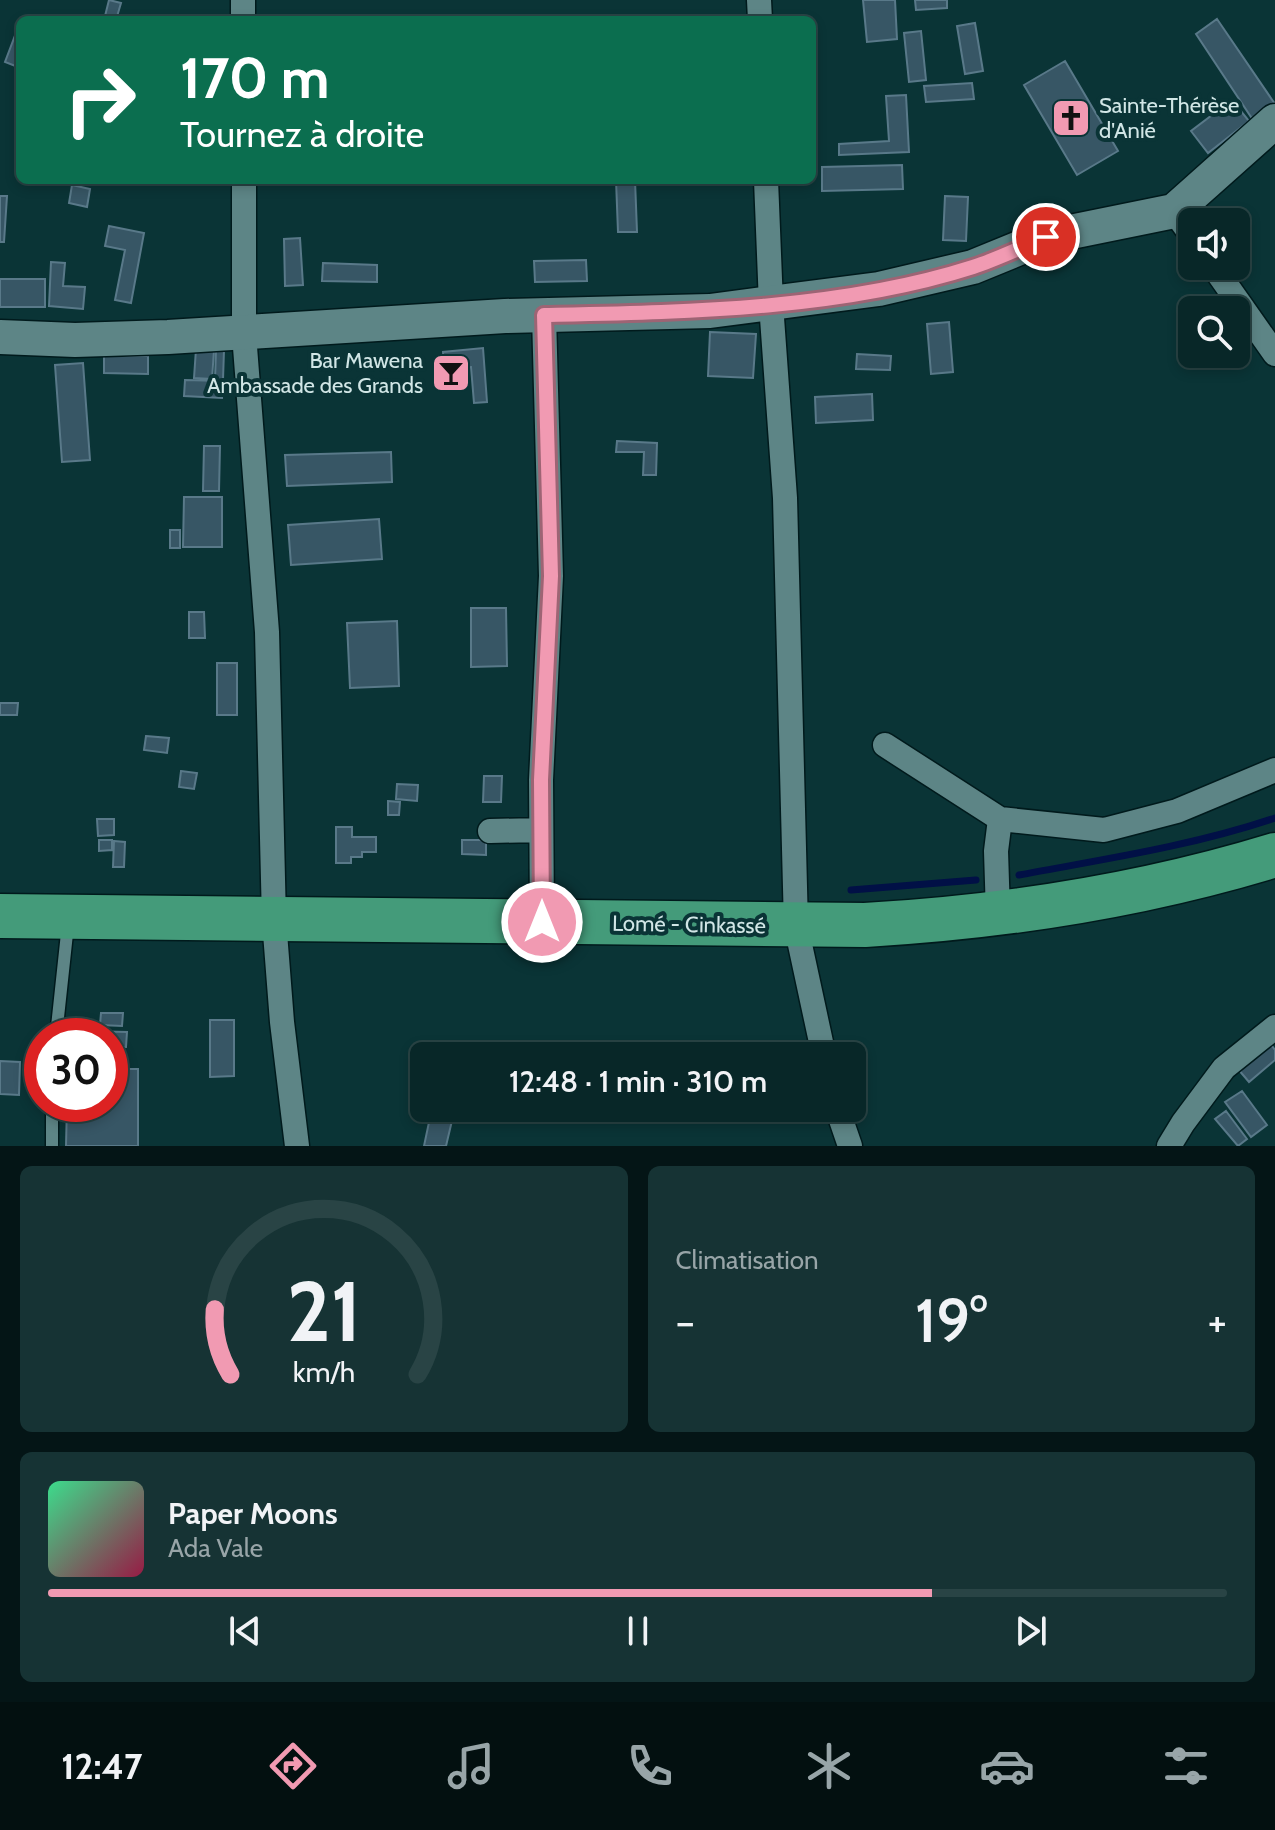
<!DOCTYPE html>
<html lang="fr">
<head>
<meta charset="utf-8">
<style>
	:root { --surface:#082728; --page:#163334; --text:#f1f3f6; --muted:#98a5a8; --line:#294445; --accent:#f19ab2 }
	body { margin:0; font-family:Cabin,sans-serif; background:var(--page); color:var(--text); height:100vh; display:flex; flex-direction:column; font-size:30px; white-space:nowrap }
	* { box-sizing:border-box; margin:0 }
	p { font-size:26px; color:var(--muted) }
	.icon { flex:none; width:44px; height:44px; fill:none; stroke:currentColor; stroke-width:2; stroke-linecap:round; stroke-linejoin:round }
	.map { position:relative; height:1146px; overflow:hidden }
	.drawer { display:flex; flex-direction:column; gap:20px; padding:20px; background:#041516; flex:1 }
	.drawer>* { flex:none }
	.top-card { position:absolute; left:16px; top:16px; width:800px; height:168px; border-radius:12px; box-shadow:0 4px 12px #0003,0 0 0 2px var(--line); background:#0b6e4f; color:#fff; overflow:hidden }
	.tools { position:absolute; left:1178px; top:208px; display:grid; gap:16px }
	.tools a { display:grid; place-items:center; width:72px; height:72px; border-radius:12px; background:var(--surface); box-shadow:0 4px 12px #0003,0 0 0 2px var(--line); font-size:40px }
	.speed { position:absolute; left:24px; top:1018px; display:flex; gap:16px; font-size:40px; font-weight:700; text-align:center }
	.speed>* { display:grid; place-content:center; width:104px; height:104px; border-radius:50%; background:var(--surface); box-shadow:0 4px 12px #0003,0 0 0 2px var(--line); line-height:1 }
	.speed .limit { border:12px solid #d22; background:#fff; color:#111 }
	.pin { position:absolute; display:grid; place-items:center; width:68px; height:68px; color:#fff; margin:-34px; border:4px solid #fff; border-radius:50%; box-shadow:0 2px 8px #0007 }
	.me { position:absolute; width:88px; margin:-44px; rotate:0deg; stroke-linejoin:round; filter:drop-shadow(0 0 6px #0008) }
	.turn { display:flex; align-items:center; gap:28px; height:168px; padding:0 32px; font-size:36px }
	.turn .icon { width:104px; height:104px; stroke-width:2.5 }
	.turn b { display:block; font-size:56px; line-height:68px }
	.big { font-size:60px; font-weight:600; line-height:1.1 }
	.drawer .widget { flex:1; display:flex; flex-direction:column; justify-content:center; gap:12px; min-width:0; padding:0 28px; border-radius:12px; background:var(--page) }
	.drawer .dial { align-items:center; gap:0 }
	.dial svg { height:208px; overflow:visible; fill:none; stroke:var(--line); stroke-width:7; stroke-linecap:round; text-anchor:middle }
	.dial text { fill:var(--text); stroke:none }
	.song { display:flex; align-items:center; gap:24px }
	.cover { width:96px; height:96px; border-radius:12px; background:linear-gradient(135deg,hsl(150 70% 55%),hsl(340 70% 35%)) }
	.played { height:8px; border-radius:4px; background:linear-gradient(90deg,var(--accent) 75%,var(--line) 75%) }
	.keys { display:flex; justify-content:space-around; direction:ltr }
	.heat { display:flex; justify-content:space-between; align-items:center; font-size:44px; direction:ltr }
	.drawer .tiles { flex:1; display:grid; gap:20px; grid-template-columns:1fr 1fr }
	.widget:last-child { grid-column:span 2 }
	.trip { position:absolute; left:410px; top:1042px; width:456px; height:80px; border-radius:12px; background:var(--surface); box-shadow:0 4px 12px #0003,0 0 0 2px var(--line); font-weight:600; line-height:80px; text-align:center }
	.tab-bar { display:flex; height:128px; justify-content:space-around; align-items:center; background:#031010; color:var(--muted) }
	.tab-bar .icon { width:56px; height:56px }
	.tab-bar .on { color:var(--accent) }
	.tab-bar b { font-size:36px; color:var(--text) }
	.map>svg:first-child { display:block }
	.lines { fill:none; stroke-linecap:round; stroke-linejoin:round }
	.stream { stroke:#011046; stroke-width:7 }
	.building { fill:#375665; stroke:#597989; stroke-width:2 }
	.lane-casing { stroke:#001a1c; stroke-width:15 }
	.street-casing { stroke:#001a1c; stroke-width:27 }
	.secondary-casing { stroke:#001a1c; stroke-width:37 }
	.highway-casing { stroke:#001a1c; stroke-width:47 }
	.lane { stroke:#5d8586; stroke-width:12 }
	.street { stroke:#5d8586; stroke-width:24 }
	.secondary { stroke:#5d8586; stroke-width:34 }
	.highway { stroke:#449b7a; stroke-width:44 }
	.route-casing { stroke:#9d6474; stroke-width:20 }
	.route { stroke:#f19ab2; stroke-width:14 }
	.labels { text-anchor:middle; stroke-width:8; stroke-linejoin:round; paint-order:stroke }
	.poi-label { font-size:22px; fill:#d1e6e6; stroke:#0a3436; text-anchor:start }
	.street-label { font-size:22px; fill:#d1e6e6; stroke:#0a3436 }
</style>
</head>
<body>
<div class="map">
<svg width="1275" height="1146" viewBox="0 0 1275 1146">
	<rect width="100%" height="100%" fill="#0a3436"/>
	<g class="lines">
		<path class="stream" d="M1019,875C1105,859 1192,846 1275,818
			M851,890L976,880"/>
	</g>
	<path class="building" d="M109,0L121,3L116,20H104Z
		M863,0H895L897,39L867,42Z
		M915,0H947V8L916,10Z
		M1217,19L1275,104L1253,120L1196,34Z
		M975,23L983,71L965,74L957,26Z
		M921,31L926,80L909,82L904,33Z
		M16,33L20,35L18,67L5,62Z
		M1065,61L1118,151L1077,175L1024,85Z
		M972,83L974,99L926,102L924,86Z
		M906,95L909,152L839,155V144L889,141L886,96Z
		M1232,100L1249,121L1208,153L1191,131Z
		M902,165L903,189L822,191V167Z
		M616,180H635L637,232H618Z
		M72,185L90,189L87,207L69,203Z
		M0,196H7L4,242H0Z
		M945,196L968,197L966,241L943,240Z
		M109,226L144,233L131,303L115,300L125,250L105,246Z
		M300,238L303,285L285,286L284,239Z
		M586,260L587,281L535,282L534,261Z
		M51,262L65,263L63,286L85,287L83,309L49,306Z
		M323,263L377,265V282L322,281Z
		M0,279H45V307H0Z
		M949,322L953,372L931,374L927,324Z
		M710,332L756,334L753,378L708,376Z
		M483,348L487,402L474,403L471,367L444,369L443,352Z
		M196,349L214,350L212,379L194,378Z
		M216,350H224L223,380H215Z
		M857,354L891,356L890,370L856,369Z
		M104,356H148V374L104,373Z
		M83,363L90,460L62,462L55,365Z
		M185,380L223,381L222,398L184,396Z
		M872,394L873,420L816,423L815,397Z
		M617,441L657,443L656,475H643L644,452H616Z
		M204,446H220L219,491H203Z
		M391,452L392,482L287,486L285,455Z
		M184,497H222V547H183Z
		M379,519L382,559L291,565L288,525Z
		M170,530H180V548H170Z
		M471,608H506L507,666L471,667Z
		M189,612H204L205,638H189Z
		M397,621L399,686L350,688L347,623Z
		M217,663H237V715H217Z
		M0,703H18L17,715H0Z
		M146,736L169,738L167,753L144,750Z
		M181,771L197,773L194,789L179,787Z
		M484,776H502L501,802H483Z
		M397,784L418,785L417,801L396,799Z
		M388,801L400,802L399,815H388Z
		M97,819H114V835L98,836Z
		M336,827H352V837H376V852H362V857H351V863H336Z
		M99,840H112V850L99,851Z
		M462,840H486V855L462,854Z
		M114,841L125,842L124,867H113Z
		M101,1013H123L122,1026L100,1025Z
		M210,1020H234V1076L210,1077Z
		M84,1031L127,1032L126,1047H110V1036H84Z
		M1269,1042L1275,1050V1060L1249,1082L1238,1069Z
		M0,1061L20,1062L19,1095L0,1094Z
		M110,1069H138V1146H66L67,1104H110Z
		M1242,1091L1267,1125L1251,1137L1225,1102Z
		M432,1108H455L446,1146H424Z
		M1226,1111L1247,1139L1238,1146L1215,1119Z"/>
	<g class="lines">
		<defs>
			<path id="lane" d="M56,1036L68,924
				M52,1104V1146"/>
			<path id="street" d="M243,0V20
				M759,0L760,20
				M244,180V334L267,632L274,920L282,1022L297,1146
				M766,180L771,304L785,498L796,926L824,1056
				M1174,211L1192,236
				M1213,266L1275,354
				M885,745L1000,819L1104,830L1177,811L1275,770
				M490,831L541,830
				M998,914L996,851L1000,819
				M542,922L541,780L551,576L544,315
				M837,1108L850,1146
				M1169,1146L1183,1123L1224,1068L1275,1027"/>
			<path id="secondary" d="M0,337L75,340L168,337L505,316L710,311L879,289L973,267L1046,237L1174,211L1275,121"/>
			<path id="highway" d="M0,916L865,925C1004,917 1141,896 1275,855"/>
		</defs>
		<use href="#lane" class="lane-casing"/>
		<use href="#street" class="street-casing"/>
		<use href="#secondary" class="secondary-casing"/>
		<use href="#highway" class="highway-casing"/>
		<use href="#lane" class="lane"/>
		<use href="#street" class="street"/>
		<use href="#secondary" class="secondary"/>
		<use href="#highway" class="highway"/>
	</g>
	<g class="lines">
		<defs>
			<path id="route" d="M542,922L541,780L551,576L544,315C684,312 839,310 973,267C998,259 1022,247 1046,237"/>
		</defs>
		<use href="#route" class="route-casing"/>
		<use href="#route" class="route"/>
	</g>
	<defs>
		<symbol id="church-square" viewBox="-11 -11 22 22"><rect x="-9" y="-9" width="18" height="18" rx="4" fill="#f19ab2" stroke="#0a3436"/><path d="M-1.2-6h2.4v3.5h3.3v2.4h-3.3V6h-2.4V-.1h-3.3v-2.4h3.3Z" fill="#111"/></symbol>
		<symbol id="bar-square" viewBox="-11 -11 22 22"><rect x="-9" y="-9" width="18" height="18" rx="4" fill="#f19ab2" stroke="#0a3436"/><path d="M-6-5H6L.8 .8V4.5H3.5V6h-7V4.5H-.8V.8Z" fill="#111"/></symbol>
	</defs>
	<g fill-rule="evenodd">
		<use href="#church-square" x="1049" y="96" width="44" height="44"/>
		<use href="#bar-square" x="429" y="351" width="44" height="44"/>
	</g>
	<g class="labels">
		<g class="poi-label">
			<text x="1099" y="113">Sainte-Thérèse<tspan x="1099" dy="25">d'Anié</tspan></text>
			<text x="423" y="368" text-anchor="end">Bar Mawena<tspan x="423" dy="25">Ambassade des Grands</tspan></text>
		</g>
		<g class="street-label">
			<text transform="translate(689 924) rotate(1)" y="8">Lomé - Cinkassé</text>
		</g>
	</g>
</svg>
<div class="tools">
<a><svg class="icon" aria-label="sound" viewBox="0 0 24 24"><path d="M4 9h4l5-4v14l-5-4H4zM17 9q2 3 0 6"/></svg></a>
<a><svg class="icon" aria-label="search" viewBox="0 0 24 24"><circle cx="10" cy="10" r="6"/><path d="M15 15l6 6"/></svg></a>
</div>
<div class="speed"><div class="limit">30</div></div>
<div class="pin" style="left:1046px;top:237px;background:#d93025"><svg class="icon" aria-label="arrive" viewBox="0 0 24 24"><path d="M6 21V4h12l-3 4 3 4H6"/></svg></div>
<svg class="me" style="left:542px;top:922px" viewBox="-20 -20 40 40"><circle r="17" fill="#f19ab2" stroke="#fff" stroke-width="3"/><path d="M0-11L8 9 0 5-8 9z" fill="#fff"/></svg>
<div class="trip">12:48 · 1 min · 310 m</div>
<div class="top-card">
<div class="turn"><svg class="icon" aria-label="right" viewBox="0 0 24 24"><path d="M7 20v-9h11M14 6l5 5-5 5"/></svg><div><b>170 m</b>Tournez à droite</div></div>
</div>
</div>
<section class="drawer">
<div class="tiles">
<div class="widget dial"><svg viewBox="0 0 100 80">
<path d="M14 69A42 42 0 1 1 86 69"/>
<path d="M14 69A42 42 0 0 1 8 44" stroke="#f19ab2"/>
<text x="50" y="56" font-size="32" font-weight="700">21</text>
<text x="50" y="72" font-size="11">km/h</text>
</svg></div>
<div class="widget"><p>Climatisation</p>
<div class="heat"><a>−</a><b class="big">19°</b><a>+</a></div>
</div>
<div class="widget">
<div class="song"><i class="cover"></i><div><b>Paper Moons</b><p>Ada Vale</p></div></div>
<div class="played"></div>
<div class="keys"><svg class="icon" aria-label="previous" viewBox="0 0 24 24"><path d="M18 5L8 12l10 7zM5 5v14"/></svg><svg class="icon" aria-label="pause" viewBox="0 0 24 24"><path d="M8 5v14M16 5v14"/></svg><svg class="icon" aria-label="next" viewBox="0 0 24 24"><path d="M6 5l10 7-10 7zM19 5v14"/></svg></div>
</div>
</div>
</section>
<nav class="tab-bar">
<b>12:47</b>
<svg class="icon on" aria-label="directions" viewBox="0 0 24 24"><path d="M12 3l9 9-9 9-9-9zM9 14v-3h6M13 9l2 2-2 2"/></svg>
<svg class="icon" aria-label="music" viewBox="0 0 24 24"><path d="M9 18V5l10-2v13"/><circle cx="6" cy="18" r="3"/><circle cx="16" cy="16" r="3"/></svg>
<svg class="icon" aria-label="phone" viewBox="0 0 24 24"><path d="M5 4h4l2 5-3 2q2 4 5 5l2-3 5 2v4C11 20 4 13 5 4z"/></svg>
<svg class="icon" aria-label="climate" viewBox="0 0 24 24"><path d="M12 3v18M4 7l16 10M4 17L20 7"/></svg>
<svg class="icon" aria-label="car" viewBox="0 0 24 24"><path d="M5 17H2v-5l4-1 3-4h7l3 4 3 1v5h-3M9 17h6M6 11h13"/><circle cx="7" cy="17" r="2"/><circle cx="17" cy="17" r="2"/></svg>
<svg class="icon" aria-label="filters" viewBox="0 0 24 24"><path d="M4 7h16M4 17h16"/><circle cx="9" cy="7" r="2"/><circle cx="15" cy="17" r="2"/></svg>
</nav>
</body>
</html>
